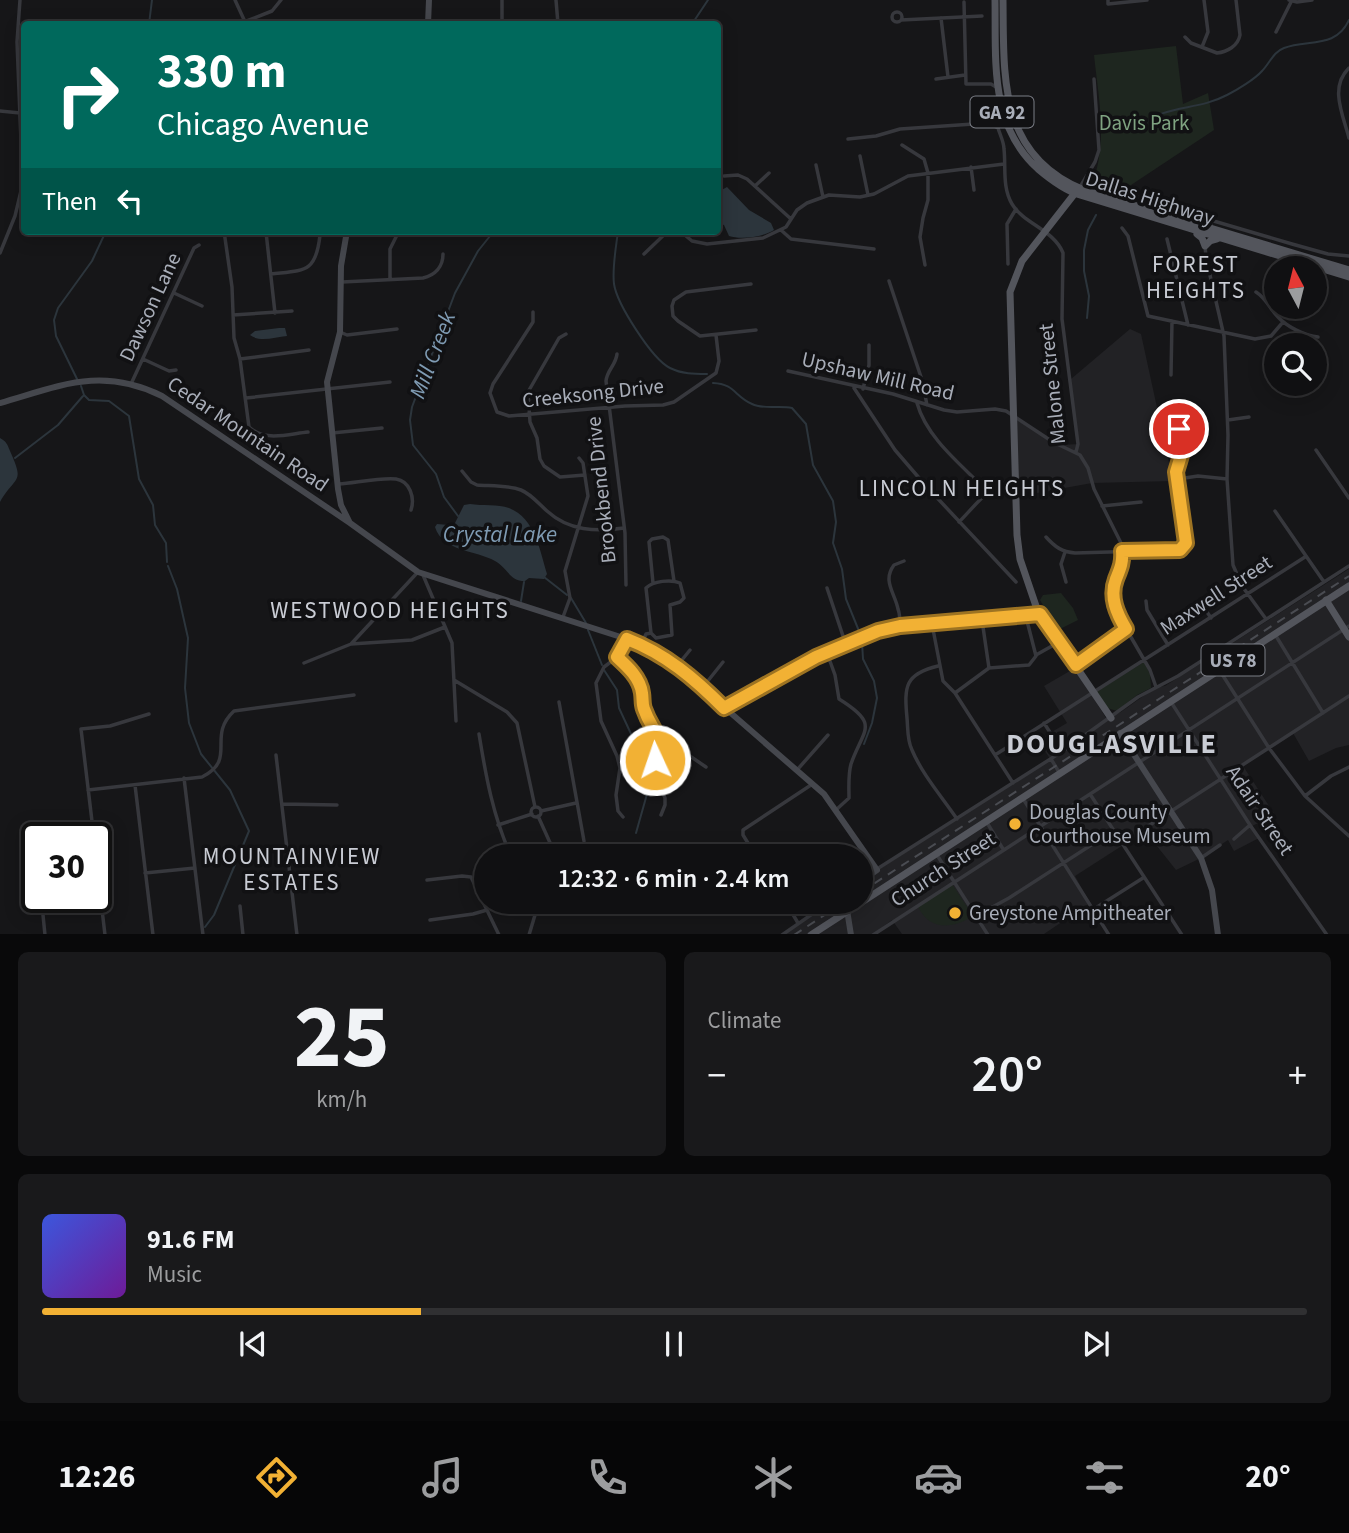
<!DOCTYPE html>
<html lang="en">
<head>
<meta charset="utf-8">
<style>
	:root { --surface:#101012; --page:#19191b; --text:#f1f3f6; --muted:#9c9d9f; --line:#303032; --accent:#f2b134 }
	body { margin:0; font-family:"Source Sans 3",sans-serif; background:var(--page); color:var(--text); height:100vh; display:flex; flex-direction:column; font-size:26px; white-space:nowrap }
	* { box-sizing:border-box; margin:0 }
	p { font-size:23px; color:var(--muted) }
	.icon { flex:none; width:38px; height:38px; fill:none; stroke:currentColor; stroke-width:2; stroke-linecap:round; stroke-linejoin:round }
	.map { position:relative; height:934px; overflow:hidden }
	.details { display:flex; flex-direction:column; gap:18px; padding:18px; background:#09090a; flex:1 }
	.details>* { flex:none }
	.guide { position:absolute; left:21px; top:21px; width:700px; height:214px; border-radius:7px; box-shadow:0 4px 18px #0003,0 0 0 2px var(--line); background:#00695c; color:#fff; overflow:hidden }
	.needle { width:46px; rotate:353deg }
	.tools { position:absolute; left:1264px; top:256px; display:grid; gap:14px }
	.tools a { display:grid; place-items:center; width:63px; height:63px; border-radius:50%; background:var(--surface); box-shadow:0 4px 18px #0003,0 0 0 2px var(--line); font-size:35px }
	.speed { position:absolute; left:21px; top:822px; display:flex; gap:14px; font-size:35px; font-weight:700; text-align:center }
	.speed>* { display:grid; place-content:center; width:91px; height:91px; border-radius:50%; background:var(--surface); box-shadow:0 4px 18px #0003,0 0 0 2px var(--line); line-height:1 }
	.speed .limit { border:4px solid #111; border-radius:10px; background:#fff; color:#111 }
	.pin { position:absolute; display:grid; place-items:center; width:60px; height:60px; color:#fff; margin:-30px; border:4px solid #fff; border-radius:50%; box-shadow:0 2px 7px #0007 }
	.me { position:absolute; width:77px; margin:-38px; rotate:357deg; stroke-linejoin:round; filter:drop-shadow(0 0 5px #0008) }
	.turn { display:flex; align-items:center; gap:24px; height:147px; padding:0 21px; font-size:32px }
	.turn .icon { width:91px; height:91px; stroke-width:2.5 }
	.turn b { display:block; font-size:49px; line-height:60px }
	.then { display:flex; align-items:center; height:66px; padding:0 21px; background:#0003; gap:14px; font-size:26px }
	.big { font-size:52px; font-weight:600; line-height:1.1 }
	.details .widget { flex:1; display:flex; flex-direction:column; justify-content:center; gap:10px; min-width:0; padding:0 24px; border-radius:10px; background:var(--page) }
	.details .dial { align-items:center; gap:0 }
	.dial b { font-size:91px; line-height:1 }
	.song { display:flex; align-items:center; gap:21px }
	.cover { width:84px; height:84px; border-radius:10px; background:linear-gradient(135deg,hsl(230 70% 55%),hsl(280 70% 35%)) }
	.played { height:7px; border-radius:4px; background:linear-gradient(90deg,var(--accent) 30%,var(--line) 30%) }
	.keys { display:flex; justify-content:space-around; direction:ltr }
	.heat { display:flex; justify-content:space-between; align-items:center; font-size:38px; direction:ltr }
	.details .tiles { flex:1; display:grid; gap:18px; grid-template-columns:1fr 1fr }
	.widget:last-child { grid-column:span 2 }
	.trip { position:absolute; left:474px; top:844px; width:399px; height:70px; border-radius:35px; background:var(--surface); box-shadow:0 4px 18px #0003,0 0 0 2px var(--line); font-weight:600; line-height:70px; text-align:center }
	.tab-bar { display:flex; height:112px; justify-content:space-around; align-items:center; background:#060607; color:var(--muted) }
	.tab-bar .icon { width:49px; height:49px }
	.tab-bar .on { color:var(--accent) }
	.tab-bar b { font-size:32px; color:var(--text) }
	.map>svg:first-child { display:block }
	.built { fill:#222225 }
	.green { fill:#1e261f }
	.water { fill:#2c353c }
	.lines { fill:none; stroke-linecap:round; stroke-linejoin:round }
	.stream { stroke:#2c353c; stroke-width:2 }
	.street { stroke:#37383d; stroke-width:3.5 }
	.secondary { stroke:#45474d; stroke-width:6 }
	.primary { stroke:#53555c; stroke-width:7 }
	.rail { stroke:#4a4c52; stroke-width:2; stroke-dasharray:9 7; stroke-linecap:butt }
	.route-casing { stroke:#9d7322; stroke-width:18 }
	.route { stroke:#f2b134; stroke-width:12 }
	.poi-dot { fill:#f2b134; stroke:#111113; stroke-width:2.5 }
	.labels { text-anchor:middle; stroke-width:7; stroke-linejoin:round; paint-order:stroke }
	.shield { fill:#111113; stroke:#7b7e86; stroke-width:2 }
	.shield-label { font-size:19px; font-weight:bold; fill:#a8adb8 }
	.park-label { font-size:21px; fill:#7fa381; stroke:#111113 }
	.street-label { font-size:21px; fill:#a8adb8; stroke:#111113 }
	.poi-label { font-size:21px; fill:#a8adb8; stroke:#111113; text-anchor:start }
	.neighbourhood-label { font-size:23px; letter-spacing:2px; fill:#c9ccd4; stroke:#111113 }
	.water-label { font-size:23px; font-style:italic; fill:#7f9bb3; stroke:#111113 }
	.district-label { font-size:28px; font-weight:bold; letter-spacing:2px; fill:#c9ccd4; stroke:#111113 }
</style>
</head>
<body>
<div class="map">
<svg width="1349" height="935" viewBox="0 0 1349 935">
	<rect width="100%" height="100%" fill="#161618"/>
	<path class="built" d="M1130,329L1141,334L1173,481L1092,483L1015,497L1013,418L1062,445L1078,444L1071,379Z
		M1349,569V745L1336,748L1309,761L1293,733L1243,766L1275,815L1252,826L1259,838L1234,851L1228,840L1201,858L1176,870L1145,831L1075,876L1090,903L1044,934H902L892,920L873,934L782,935L831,901H861V881L1050,759L1038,740L1067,723L1044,686L1075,668L1106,718L1121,712L1156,687L1165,686Z"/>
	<path class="green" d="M1176,46L1183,104L1208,93L1214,130L1125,189L1095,175C1107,136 1098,94 1094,55Z
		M1061,593L1073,608L1078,620L1058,630L1040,600L1043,595Z
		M1144,662L1150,674L1151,688L1137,695L1117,711L1107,708L1096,692Z
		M952,884L973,916C953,929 930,931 918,907Z"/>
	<path class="water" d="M727,187L749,210L771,223L774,230C763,237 741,240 729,236L724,225L718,223V192Z
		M279,328H285L287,336C275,337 260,343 250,335L255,331Z
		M0,438C7,442 7,444 10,451C25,484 16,475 0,502Z
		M470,504C482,506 498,504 509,508C535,518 540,551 547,574L544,579L529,578L525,581C509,581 508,568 495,561C476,550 443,552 435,527L437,524L449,525L455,523L464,505Z"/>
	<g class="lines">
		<path class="stream" d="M149,24L152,0
			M692,24L708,0
			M1139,128C1165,103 1195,112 1227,95C1237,90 1255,79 1262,71C1270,63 1273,52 1284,48C1308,39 1336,49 1349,20
			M618,231C616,248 612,268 614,284C617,304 652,359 670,368C682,374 694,374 707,374
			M1087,318L1089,296L1084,271V250L1088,230L1096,215
			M78,381L56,336L54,320L58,308L92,261L106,231
			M713,383C735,384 734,396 752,404C764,410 779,405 792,408L806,424L813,465L833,501L836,522L833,543L842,569L846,599L861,636
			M81,386L84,395L89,400L109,401L129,416L139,479L153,505L155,525L166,543L167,562
			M15,458L58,425L83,396
			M458,516L444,497L436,474L413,445L410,420L412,407L455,293L478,251L494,231
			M168,566L177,589L188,638L185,688L189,723L201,754L230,790L249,831L214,915L205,927
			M544,577L567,595
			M571,598L586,623
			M521,601L524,582
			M588,630L602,665
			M862,642L863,659L874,681L877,698L872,723L864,744
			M604,670L617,690L619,708L645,764L647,794L636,833"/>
		<path class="street" d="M235,0L246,24
			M502,0V24
			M556,0L558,24
			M1108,0V4L1147,0
			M1289,0L1297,2L1312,0
			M964,2L966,84H991L996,87
			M892 17a5 5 0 1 1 10 0a5 5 0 1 1-10 0Z
			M941,18L948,77
			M901,20L982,16
			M191,22L205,24
			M244,22L272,11L281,0
			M1276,32L1291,2
			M1185,37L1191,43L1217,53C1227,52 1238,46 1240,35L1236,0
			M1202,47L1208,32L1204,0
			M1349,68C1329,87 1343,115 1349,138
			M936,79L965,75
			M0,111L20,113
			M848,139L876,136L900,129L988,123L998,128C1000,135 1004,142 1004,149C1006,167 1002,187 1012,204C1024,224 1054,230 1063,253L1062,319L1078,444L1076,452
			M902,145L924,159L928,173V200L923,218L920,237L925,265
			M860,156L868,195
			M816,165L823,197
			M971,167L974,190
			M724,176L738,175L747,179L791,219
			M755,186L769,173
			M1080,187L1095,162L1099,150L1094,79
			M1116,187L1149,202L1292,244L1328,254L1349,256
			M1122,228L1128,236L1148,316L1255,339L1271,336L1283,322
			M1210,228L1212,219
			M781,230L791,239L874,249
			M224,231L232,287L234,338L240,359L249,427C265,442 288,434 308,432
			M680,231L692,241L707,244L763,238L786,227L797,210L807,203L829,195L860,197L874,194L908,176L1004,164
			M266,232L275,313
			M1167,239L1188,325
			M1205,245L1206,258L1224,336L1228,435L1227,479L1233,565L1242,586L1266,619
			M0,253L15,216L21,191L22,166L17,42L20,0
			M644,254L668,231
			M1008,264L1007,224L1016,209
			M271,274C305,270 316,273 320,235
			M390,279V249L399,231
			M889,281L922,380L927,405
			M342,282L423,278C435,275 443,267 443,254
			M751,284L686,292L674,300L672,306L673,316L678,321L700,336L756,330
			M1256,292C1267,299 1269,308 1278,317C1287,327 1306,336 1318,337
			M174,293L202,306
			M533,312V322L493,384L490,393L497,412L509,416L625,406L663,405L674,402L716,373L719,361L716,335
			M233,315L292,311
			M340,332L347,335L397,329
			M566,334L559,338L528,392L530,422L537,438L540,459L544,466L560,477L585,475
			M617,354C616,365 607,370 606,381L625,533L626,585
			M143,359L169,371L176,370
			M240,359L309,350
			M788,371L893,394L944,410L957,412L995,409L1006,411L1053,442L1080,455L1088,468L1094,489L1122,545L1123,561L1113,589L1117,613L1150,670L1156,687
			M1171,375L1172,321
			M131,384L194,248L199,245
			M854,388L895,450L926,486L1016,582
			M863,389L869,365V345
			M246,398L390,382
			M917,403C927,439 963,466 988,492
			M1228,420L1249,417
			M332,433L382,428
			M1316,450L1349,498
			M462,471L471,482L477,485C491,486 508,485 521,490C531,494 539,504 547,511C569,531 596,532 624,528
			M1178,479L1198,476L1227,479
			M339,484C354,483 383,477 396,479C410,481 415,498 411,510
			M1102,506L1141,502
			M1275,511L1324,582
			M959,522C976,505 990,484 1014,480
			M1046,537C1055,547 1062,552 1075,553L1179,550L1185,545L1187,540L1176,472L1182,452L1177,407
			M1065,552L1061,564L1066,582
			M423,575L452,643L456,721
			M653,583L649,542L652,539L663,537L668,540L674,581
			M827,588L846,645
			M1146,601L1147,610L1168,645
			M1203,606L1211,618
			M563,617L570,598L565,571L588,496L583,463L579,458
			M982,620L989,668
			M932,624L943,681L955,693L1013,783
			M900,626C900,621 900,614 898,609C895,593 882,581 894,565L904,561
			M1276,636L1323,713
			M351,644L412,640L445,627
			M641,645L646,634L651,633L656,638L672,635L670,605L680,602L684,598L680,583C671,579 653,581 646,588L651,633
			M827,653L835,675L839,699C881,725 863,729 851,764C848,775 849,787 849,798L837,809
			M1036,655L1059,642
			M617,657L638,680L642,692L644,710L660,742L655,760L659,784L665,798V805L661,815
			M304,663L351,644L417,573
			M1076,665L1126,629
			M677,666L690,650
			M938,666C905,674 904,686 907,718C908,728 907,740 912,750C922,774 942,797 957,819
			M1220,671L1269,748L1305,796L1349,836
			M454,680L507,712L517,723L535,807
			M703,687L723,662
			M955,693L989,668L1029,665L1036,656L1026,617
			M559,702L584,841
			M1171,702L1250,825L1327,935
			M725,708L816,657L878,631L900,626L1041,613
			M1044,723L1062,751
			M479,734C486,777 493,816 511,856
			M661,749L684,752L706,767
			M276,755L297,935
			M995,755L1305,557
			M1051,759L1059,772
			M797,770L828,735
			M184,778L203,935
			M135,785L153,935
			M88,790L202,777C238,759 206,737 234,711L354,695
			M1090,794L1182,935
			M1305,796L1331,776L1349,767
			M1022,797L1109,935
			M282,804L337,805
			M531 812a5 5 0 1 1 10 0a5 5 0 1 1-10 0Z
			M541,811L576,803
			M538,816L556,856
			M623,817L618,811L616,795L620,768L617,756L601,721L596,683L604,667L620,655L627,639
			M986,821L1003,849
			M498,825L532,814
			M94,838L81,729L110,726L149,714
			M1234,839L1250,825
			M1122,843L1349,696
			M287,855H334
			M937,855L988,935
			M653,856L664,851L672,852
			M756,856L743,835V830L811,785
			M96,858L105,935
			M1201,858L1220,845
			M877,869L1063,751L1138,697L1178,676L1349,566
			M145,873L195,868
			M427,880L462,876L471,877L499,935
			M785,901L798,923
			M240,906L243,935
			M45,907L43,915L45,935
			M1094,909L1143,878
			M976,916L1009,898L1113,831
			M430,920L473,914L487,910
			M529,935L535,915L546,901
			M782,935L831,901
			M873,935L1349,626"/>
		<path class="secondary" d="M428,24L429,0
			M347,231L341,266L340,332L327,382L338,489L341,505L349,521
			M0,403C60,386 101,366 162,396L350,523L418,572L627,639L647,647L672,662L824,794L877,870L861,881
			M1120,733L1201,858L1212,890L1218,935
			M842,901L847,910L851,935"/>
		<path class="primary" d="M995,0C996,60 989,125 1038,169C1051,180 1064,190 1080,195L1349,277
			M1003,0C1004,77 998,155 1084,190L1349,270
			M1079,188L1022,261L1010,292L1017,535L1020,559L1037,609L1111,718
			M1197,234L1202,238L1205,246L1210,241L1217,239
			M1326,600L1349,637
			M811,935L1349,586"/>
		<path class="rail" d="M861,892L1349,576
			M794,935L846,901"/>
	</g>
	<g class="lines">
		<defs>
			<path id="route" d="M655,760C663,730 653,735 644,709C642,704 643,699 642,693C640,678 628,667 617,657L627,639C666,654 695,679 724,708L816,657L878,631L900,626L1040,614L1076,665L1126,629C1117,614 1109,597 1116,579C1120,569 1123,563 1122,551L1180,550L1186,543L1176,472L1182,452L1179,429"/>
		</defs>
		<use href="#route" class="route-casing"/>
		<use href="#route" class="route"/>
	</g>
	<g class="poi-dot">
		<circle cx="1015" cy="824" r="7"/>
		<circle cx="955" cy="913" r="7"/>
	</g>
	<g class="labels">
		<g class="shield">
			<rect x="970.5" y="96.5" width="63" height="31" rx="5"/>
			<rect x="1201.5" y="644.5" width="63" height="31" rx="5"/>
		</g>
		<g class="shield-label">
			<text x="1002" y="119">GA 92</text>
			<text x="1233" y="667">US 78</text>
		</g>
		<g class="park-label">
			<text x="1144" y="130">Davis Park</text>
		</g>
		<g class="street-label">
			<text transform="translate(1150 198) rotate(18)" y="7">Dallas Highway</text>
			<text transform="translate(150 307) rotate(-65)" y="7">Dawson Lane</text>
			<text transform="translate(878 376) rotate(13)" y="7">Upshaw Mill Road</text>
			<text transform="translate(1052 384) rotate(-96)" y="7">Malone Street</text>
			<text transform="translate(593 393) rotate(-6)" y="7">Creeksong Drive</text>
			<text transform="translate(248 434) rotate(34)" y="7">Cedar Mountain Road</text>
			<text transform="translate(601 490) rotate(-96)" y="7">Brookbend Drive</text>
			<text transform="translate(1216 595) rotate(-33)" y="7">Maxwell Street</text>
			<text transform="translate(1260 810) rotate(56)" y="7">Adair Street</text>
			<text transform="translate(943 869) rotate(-33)" y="7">Church Street</text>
		</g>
		<g class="poi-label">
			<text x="1029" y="819">Douglas County<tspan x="1029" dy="24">Courthouse Museum</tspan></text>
			<text x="969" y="920">Greystone Ampitheater</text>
		</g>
		<g class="neighbourhood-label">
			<text x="1196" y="272">FOREST<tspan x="1196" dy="26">HEIGHTS</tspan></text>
			<text x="962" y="496">LINCOLN HEIGHTS</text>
			<text x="390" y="618">WESTWOOD HEIGHTS</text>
			<text x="292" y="864">MOUNTAINVIEW<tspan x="292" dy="26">ESTATES</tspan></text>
		</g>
		<g class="water-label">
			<text transform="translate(432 355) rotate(-69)" y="8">Mill Creek</text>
			<text x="500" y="542">Crystal Lake</text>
		</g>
		<g class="district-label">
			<text x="1112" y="753">DOUGLASVILLE</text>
		</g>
	</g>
</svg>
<div class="tools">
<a><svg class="needle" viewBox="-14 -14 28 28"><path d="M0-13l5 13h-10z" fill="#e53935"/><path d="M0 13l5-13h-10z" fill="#9c9d9f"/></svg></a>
<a><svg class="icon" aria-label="search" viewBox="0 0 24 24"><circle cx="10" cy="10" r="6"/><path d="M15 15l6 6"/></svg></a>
</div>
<div class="speed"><div class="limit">30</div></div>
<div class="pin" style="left:1179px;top:429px;background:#d93025"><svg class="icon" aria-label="arrive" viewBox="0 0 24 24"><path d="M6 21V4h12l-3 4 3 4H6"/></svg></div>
<svg class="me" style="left:655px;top:760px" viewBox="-20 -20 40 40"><circle r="17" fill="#f2b134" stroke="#fff" stroke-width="3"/><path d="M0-11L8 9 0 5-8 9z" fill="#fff"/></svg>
<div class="trip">12:32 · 6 min · 2.4 km</div>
<div class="guide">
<div class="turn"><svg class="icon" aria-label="right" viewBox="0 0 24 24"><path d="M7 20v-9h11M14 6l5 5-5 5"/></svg><div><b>330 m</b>Chicago Avenue</div></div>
<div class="then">Then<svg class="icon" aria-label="left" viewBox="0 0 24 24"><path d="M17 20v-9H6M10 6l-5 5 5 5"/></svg></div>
</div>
</div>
<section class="details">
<div class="tiles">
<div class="widget dial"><b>25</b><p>km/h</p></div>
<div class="widget"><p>Climate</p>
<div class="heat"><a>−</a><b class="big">20°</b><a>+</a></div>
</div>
<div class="widget">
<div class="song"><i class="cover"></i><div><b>91.6 FM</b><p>Music</p></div></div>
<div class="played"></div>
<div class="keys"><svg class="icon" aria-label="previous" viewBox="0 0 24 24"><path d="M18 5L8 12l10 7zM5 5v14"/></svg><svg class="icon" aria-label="pause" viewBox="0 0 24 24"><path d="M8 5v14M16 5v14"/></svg><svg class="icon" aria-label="next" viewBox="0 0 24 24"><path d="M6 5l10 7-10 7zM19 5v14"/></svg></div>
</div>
</div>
</section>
<nav class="tab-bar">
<b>12:26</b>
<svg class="icon on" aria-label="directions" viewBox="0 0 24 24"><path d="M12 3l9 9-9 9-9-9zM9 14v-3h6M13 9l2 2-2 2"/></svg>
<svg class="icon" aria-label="music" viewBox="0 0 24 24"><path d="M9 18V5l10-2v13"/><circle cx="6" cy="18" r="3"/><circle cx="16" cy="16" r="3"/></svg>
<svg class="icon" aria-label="phone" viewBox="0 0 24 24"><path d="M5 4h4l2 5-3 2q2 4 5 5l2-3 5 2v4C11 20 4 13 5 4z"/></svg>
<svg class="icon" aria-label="climate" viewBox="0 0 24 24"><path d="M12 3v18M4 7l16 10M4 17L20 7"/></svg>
<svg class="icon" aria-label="car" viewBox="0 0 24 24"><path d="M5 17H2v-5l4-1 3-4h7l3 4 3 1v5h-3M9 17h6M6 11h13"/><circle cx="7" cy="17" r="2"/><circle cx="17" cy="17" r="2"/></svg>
<svg class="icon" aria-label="filters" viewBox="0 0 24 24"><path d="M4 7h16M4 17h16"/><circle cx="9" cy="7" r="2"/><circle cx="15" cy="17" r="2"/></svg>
<b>20°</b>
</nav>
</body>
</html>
